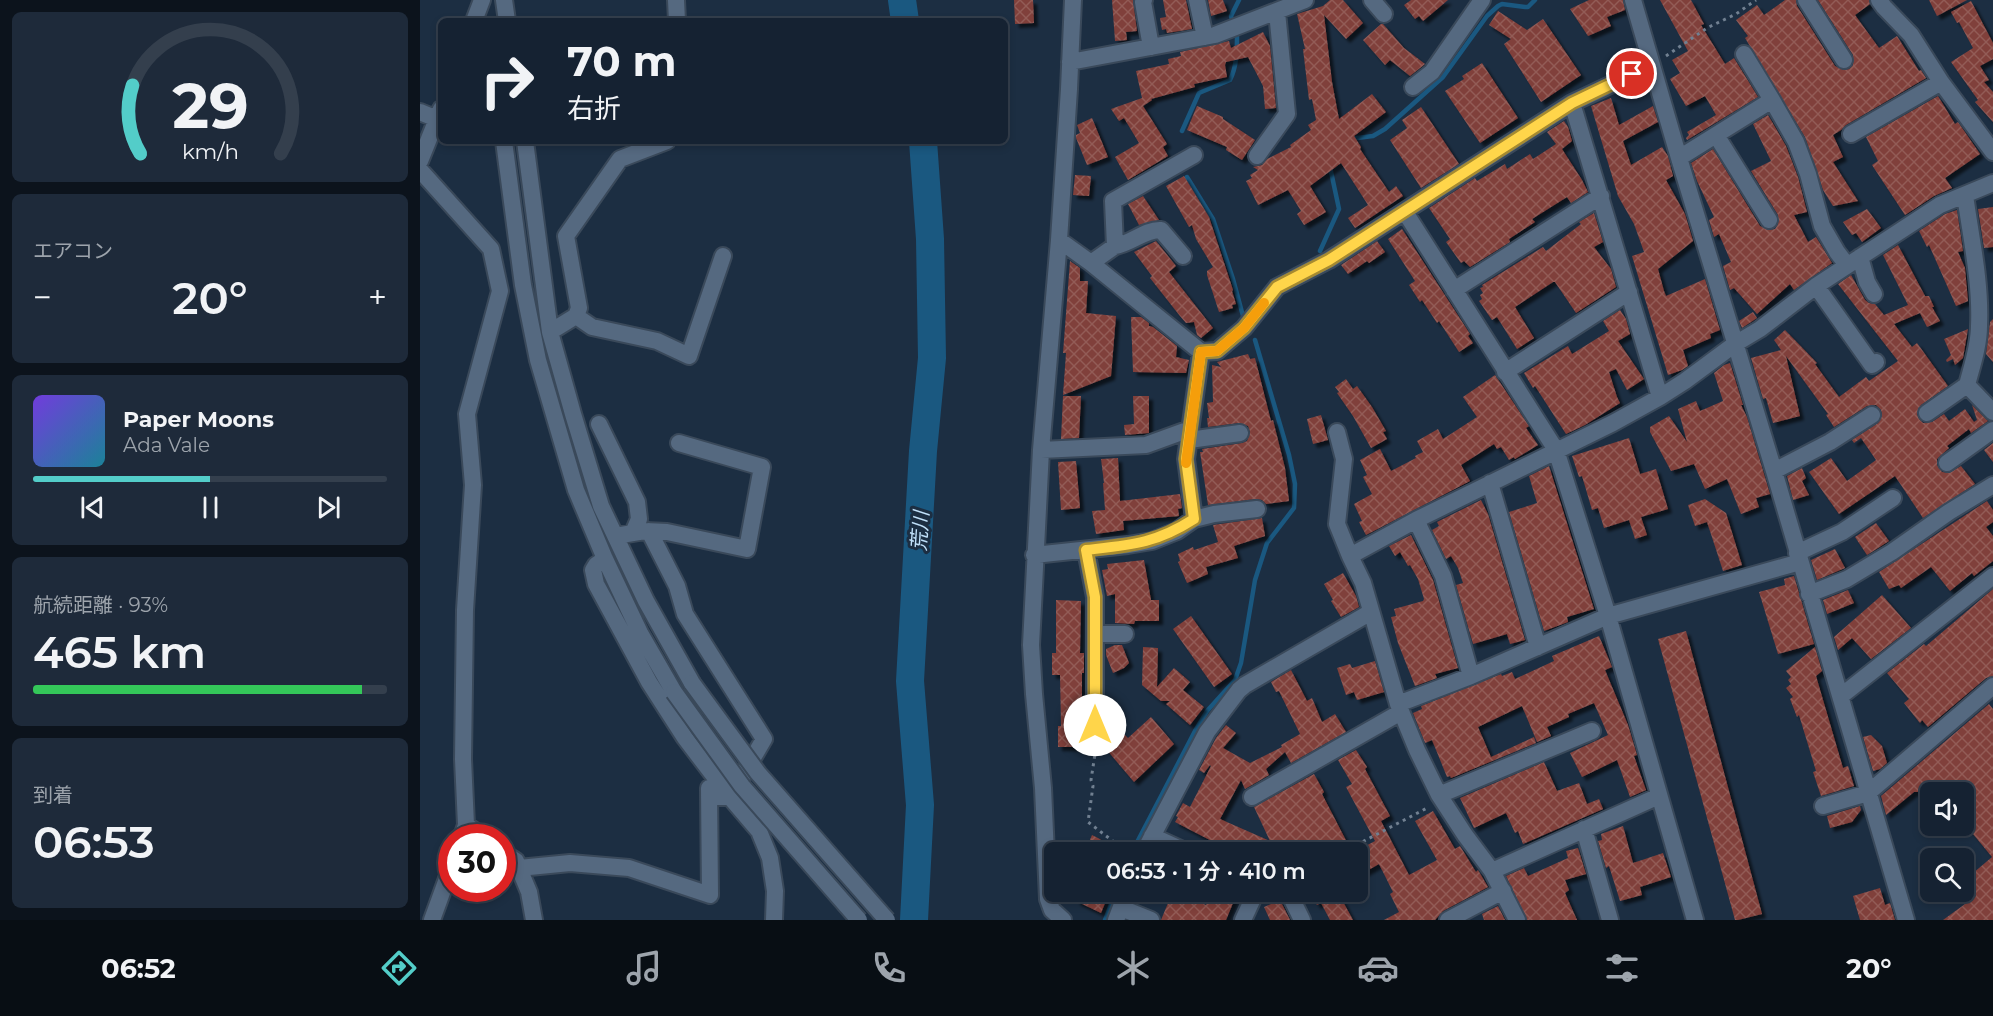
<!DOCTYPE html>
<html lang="ja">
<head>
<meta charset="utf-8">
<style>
	:root { --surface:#152232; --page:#1e2a3a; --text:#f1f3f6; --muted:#9da4ac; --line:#343f4d; --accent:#53cdc9 }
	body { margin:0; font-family:Montserrat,"Noto Sans JP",sans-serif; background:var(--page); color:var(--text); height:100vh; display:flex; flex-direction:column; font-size:22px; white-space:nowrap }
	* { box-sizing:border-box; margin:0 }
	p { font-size:20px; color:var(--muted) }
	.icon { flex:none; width:33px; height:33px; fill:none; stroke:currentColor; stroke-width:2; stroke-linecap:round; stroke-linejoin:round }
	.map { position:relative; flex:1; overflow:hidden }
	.details { display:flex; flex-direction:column; gap:12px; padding:12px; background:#0c131c; width:420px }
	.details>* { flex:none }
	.hud { position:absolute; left:18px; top:18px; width:570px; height:126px; border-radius:9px; box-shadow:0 3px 9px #0003,0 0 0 2px var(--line); background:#152232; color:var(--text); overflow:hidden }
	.buttons { position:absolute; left:1500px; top:782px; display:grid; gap:12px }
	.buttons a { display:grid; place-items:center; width:54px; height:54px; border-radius:9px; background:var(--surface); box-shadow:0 3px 9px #0003,0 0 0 2px var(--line); font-size:30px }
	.speed { position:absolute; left:18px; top:824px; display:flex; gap:12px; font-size:30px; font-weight:700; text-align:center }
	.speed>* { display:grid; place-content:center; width:78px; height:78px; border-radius:50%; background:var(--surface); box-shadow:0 3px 9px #0003,0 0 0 2px var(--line); line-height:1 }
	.speed .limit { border:9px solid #d22; background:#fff; color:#111 }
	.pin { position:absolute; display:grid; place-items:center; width:51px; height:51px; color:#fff; margin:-26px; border:3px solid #fff; border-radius:50%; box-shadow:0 2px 6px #0007 }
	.me { position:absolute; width:66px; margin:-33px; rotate:0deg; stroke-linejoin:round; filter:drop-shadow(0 0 4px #0008) }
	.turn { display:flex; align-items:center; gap:21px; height:126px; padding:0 30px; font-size:27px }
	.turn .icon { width:78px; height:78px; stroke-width:2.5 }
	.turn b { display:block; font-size:42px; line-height:51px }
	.big { font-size:45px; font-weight:600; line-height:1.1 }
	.details .tile { flex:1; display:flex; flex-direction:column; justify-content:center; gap:9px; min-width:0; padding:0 21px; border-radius:9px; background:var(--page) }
	.details .dial { align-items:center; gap:0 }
	.dial svg { height:156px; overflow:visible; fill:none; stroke:var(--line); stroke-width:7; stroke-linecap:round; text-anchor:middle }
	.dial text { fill:var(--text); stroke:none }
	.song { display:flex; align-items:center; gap:18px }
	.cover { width:72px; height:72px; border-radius:9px; background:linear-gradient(135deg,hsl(260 70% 55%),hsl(190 70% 35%)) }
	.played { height:6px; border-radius:3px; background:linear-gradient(90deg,var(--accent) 50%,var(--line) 50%) }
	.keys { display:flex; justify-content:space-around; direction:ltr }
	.heat { display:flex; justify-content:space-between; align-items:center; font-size:33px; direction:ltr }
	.charge { height:9px; border-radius:4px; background:linear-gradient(90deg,#34c759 93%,var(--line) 0) }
	.trip { position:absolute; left:624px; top:842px; width:324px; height:60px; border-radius:9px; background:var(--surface); box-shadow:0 3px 9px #0003,0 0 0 2px var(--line); font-weight:600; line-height:60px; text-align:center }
	.menu { display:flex; height:96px; justify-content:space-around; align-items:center; background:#080e14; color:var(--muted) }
	.menu .icon { width:42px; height:42px }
	.menu .selected { color:var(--accent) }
	.menu b { font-size:27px; color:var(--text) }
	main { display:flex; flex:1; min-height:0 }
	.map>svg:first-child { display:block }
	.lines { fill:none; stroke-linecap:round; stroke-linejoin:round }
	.stream { stroke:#1a5880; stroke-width:4.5 }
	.river { stroke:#1a5880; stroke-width:28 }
	.building { fill:url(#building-cross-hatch); filter:url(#shadow) }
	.minor-casing { stroke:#3a495a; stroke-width:20 }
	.path { stroke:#718091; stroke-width:3; stroke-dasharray:3 4.5; stroke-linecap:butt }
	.minor { stroke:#556980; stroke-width:16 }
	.minor-bridge-casing { stroke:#3a495a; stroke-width:20; stroke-linecap:butt }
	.minor-bridge { stroke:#556980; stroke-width:16 }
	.route-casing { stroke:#a68a30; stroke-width:15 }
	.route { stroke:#ffd54a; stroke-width:10 }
	.slow { stroke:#f59e0b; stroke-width:10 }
	.labels { text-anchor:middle; stroke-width:6; stroke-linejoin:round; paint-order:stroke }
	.water-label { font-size:20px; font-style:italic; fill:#c1e1fa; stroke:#1c2e42 }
</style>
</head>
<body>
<main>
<section class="details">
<div class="tile dial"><svg viewBox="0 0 100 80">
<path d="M14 69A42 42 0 1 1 86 69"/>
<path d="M14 69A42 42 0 0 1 10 34" stroke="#53cdc9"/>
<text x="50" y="56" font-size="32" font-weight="700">29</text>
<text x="50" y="72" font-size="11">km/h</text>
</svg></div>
<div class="tile"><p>エアコン</p>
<div class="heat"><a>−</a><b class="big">20°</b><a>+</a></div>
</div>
<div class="tile">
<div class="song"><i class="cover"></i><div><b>Paper Moons</b><p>Ada Vale</p></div></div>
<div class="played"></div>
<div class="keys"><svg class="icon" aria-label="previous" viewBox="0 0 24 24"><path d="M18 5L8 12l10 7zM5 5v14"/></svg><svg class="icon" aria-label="pause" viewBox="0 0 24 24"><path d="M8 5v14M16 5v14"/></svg><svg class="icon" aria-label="next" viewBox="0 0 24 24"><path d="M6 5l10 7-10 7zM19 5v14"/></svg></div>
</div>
<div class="tile"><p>航続距離 · 93%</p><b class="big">465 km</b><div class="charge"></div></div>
<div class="tile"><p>到着</p><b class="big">06:53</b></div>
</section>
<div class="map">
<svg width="1573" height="920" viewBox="0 0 1573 920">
	<defs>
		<pattern id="building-cross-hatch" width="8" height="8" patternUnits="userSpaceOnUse" patternTransform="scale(1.5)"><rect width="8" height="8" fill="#803f3a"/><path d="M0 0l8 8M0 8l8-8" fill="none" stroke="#925b57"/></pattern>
		<filter id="shadow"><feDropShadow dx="4" dy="4" stdDeviation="1.5" flood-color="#0009"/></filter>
	</defs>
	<rect width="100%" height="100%" fill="#1c2e42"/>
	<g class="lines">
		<path class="stream" d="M813,23L811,16L819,0
			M762,131L779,93L810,80C817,66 817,50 817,35
			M929,139L953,136L965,129L1023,77L1067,16L1078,6L1082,4L1105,7H1108L1115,0
			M767,177L793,219L813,279L823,316
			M900,251L919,209L910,167
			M713,850L775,731L787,711L815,680L821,663L835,580L847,543L874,508L875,484L869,455L835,340
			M685,920L696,891"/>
		<path class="river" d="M482,0L485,21
			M494,920L500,805L490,681L503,451L512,358L510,239L503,141"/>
	</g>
	<path class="building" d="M594,0H613L614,23L595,24Z
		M692,0H713L717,31L706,32L707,40L695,41Z
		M743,0H766L772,29L747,33L746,29L742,30L740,18L746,17Z
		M788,0H803L807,11L791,16Z
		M910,0H923L943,23L926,39L904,15L912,82L919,119L952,94L966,112L934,136L941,147L940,149L969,192L976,186L983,196L935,228L928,218L948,205L921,163L890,186L906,212L884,225L877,214L881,211L868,190L838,205L826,181L832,178L830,175L838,170L833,167L842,165L847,159L871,147L870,145L891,130L888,125L896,120L892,99L889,100L883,49H885L877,14L903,6Z
		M991,0H1028L1003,21L999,16L995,19L984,5Z
		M1169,0H1203L1205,10L1187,17L1191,26L1168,36L1150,9Z
		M1240,0H1271L1284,24L1281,25L1305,64L1314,58L1338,97L1267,140L1266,138L1269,135L1267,132L1296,115L1285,96L1266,106L1250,79L1260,73L1252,60L1268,51Z
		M1365,0H1376L1377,6L1415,66L1424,70L1429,69L1433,65V55L1398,0H1449L1450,4L1435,15L1459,48L1477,36L1499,71L1501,70L1506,78L1426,125L1421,130L1413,135L1423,157L1413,162L1438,201L1413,206L1403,190L1385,137L1325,38L1328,36L1316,20L1337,5L1344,15Z
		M1509,0H1547L1517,16Z
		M1551,1L1573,43V59L1560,66L1569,80L1564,82L1573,92V122L1555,102L1558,100L1531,62L1553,48L1539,22L1537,23L1531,12Z
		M1078,11L1107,30L1123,19L1161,75L1121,102L1084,44L1091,39L1069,25Z
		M961,24H963L984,48L1005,64L990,76L970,60L965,65L943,40Z
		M843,32L850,46L856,108L845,109L843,86L828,57L806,62L805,65L807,77L774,84L775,87L731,99L732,100L723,106L747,144L743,147L748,156L708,180L695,157L719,143L704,118L699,121L691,109L722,98L716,71L749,64L748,59L761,56L760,52L809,41L811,48Z
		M1216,49L1219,59L1203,67L1199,56Z
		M1062,63L1098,118L1060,143L1025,91L1044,79L1042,76Z
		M1518,96L1535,124L1538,122L1560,154L1525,178L1532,188L1514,196L1485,215L1452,165L1458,161L1446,137Z
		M1191,98L1199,125L1233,106L1238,122L1203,141L1211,165L1242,147L1248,156L1253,176L1246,180L1265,214L1273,241L1238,269L1244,291L1246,296L1285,279L1300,330L1290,334L1291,338L1263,350L1268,366L1262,370L1248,375L1212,256L1224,252L1214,224L1198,196L1171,106Z
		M777,106L803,117V119L835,140L822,160L806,150L807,147L767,130Z
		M1001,107L1039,164L1001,188L970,140L987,128L982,120Z
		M1348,115L1366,146L1378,177L1387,212L1374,215L1388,242L1396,237L1412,263L1374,290L1370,284L1337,314L1314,288L1310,290L1303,266L1311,262L1299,234L1294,237L1289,220L1294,217L1277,181L1271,163L1293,149L1340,226L1349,230L1355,229L1358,224V215L1331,171L1351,161L1333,124Z
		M672,118L688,157L667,165L656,138V135L660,133L657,125Z
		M1144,121L1148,127L1152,141L1142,149L1162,180L1168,192L1151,203L1147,197L1112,219L1115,222L1089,239L1090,242L1050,267L1044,261L1041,263L1026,242L1030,239L1009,208L1055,178L1057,181L1085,164L1087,169L1110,154L1113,159L1136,144L1127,132Z
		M655,175L671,176L669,196L653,195Z
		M764,176L789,217L813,290L812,291L816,304L812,305L813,308L799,312L787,275V271L793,267L776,239L772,225L769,227L746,186Z
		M723,196L739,220L719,225L708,204Z
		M1573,207V247L1564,248L1558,209Z
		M1447,209L1461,228L1442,242L1436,233L1432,235L1423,222Z
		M1537,210L1543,251L1538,252L1545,268L1548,301L1536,306L1509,245L1507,247L1499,231L1525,214Z
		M1174,213L1183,242L1174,247L1191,269L1196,287L1156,313L1135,282H1133L1095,307L1114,338L1097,349L1077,317L1072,320L1059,301L1062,299L1060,295L1063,293L1060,288L1063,287L1062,285L1123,247L1126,251L1161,224L1159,222Z
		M982,229L1050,334L1048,336L1053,343L1039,352L1019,321L1017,323L1002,300L1000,302L989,285L995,281L968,239Z
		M736,241L756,266L749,272L793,328L781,338L777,335L774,322L766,323L760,316L730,278L732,276L714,252Z
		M957,241L965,252L949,263L947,261L928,274L921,265Z
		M1478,245L1505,296H1509L1514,307H1512L1520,321L1507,327L1500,313L1474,324L1492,347L1497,343L1528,386L1501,405L1497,414L1499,419L1503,423L1512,422L1524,414L1529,421L1545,409L1554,422L1557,420L1552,405L1568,421L1551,433L1549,429L1527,446L1529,448L1517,459V465L1522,472L1529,473L1541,466L1555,484L1503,518L1475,476L1419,514L1389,472L1411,458L1427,481L1456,460L1441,438L1434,443L1432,440L1458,423L1462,415L1461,410L1456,405L1447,406L1414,427L1406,415L1408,414L1366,356L1380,416L1353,423L1346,398L1343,399L1331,358L1361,350L1354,340L1365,330L1397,363L1395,364L1419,397L1446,377L1449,381L1478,361L1418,284L1431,275L1445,300L1449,303L1455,304L1464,315L1488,305L1463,255Z
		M650,261L660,268V281H668L666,313L696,316L691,376L643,395L646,353H643Z
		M1200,310L1206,319L1210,334L1198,341L1224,379L1207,390L1196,369L1189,372L1197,397L1200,403L1165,425L1146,434L1115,386L1113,388L1104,373L1148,346L1152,354L1189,331L1183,321Z
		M1333,312L1337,318L1322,328L1319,321Z
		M711,317H721L729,323V326L733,327L757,346L756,357L769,360L766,373L713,372Z
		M1573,319V362L1566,354L1570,322Z
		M1548,329L1543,358L1535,365L1533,359L1527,362L1526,360L1531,355L1524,339Z
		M828,354L830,359L835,358L851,421L853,420L865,468L869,501L846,504L842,500L836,499L788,505L780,452H783L782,449L822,443L827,441L830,432L828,426L819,423L788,427L787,418H789L787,403L793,402L792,365L801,367L797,362Z
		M1310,363L1323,405H1321L1327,417L1350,494L1336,498L1339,507L1321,514L1307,479L1285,489L1274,464L1251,471L1230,432V427L1249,416L1267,442L1258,409L1276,401L1280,411L1303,401L1294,373L1304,365Z
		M1075,375L1109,426L1106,428L1118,445L1095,459L1094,457L1089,460L1081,447L1077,449L1074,444L1041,465L1050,481L946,535L939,522L942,521L934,504L952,494L943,477L947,475L940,460L960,449L971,471L996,458L995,456L1003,452L997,441L1018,429L1023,439L1057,417L1043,397Z
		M926,379L933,389L937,386L952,407L966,431L963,432L967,439L951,448L933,416L917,393L919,392L915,387Z
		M643,396H661L659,438L641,439Z
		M713,396H729V433L705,435L704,425L714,424Z
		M901,415L908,440L893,444L887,419Z
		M1209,438L1220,474L1236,469L1248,509L1221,517L1227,535L1215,539L1209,520L1184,528L1178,508L1172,510L1162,476L1159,477L1152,456Z
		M1573,443V462L1564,450Z
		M698,458L700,501L760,494L762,508L758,509L759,516L703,521L704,530L676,534L672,511L685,510L683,483H684L681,459Z
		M656,461L660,508L641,510L638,462Z
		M1129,466L1174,609L1147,617L1148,622L1124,631L1089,512L1117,503L1109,476Z
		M1382,468L1386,478L1382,481L1389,495L1373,500L1367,476Z
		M1285,499L1306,513L1322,565L1303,571L1287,522L1275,526L1268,505Z
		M1061,500L1068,514L1105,640L1090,644L1087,634L1053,644L1036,585L1043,583L1038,568L1031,556L1026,559L1012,530L1019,526L1017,522Z
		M1567,501L1573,510V522L1566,527L1573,536V561L1554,576L1552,573L1530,591L1511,567L1481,588L1479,585L1469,589L1459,572Z
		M842,518L845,536L814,546L818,558L786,567L788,574L767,583L758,562L760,561L758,554L773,547L774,550L798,542L793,525Z
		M1456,523L1469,541L1447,555L1435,537Z
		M991,535L1013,580L1038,668L1015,674L1017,678L995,686L978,643L971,617L976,616L974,609L1003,601L1004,599L998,579L990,565L988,566L980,552L975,556L969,546Z
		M1415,549L1425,568L1397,580L1391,560Z
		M724,560L731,600H739V621H715L714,624L695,623V594L687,596L682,570L688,569L687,564Z
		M923,573L936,596L939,607L921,617L911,601L913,600L904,584Z
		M1374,576L1394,644L1358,654L1339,592L1365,585L1364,579Z
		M1573,589V676L1566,678L1508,727L1502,720L1500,723L1484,703L1489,699L1467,673L1504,644L1506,646Z
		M1428,590L1434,603L1407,614L1403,600Z
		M1462,595L1491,628L1451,659L1432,638L1418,650L1414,637Z
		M636,600L661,601L660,653H664V673H662V704H659L660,747H638V726H641L640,675H632V653H636Z
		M771,616L812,674L794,687L753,629Z
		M1266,631L1342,914L1318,920H1315L1238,639Z
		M1179,636L1192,667L1185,670L1208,725L1217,755L1214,756L1226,790L1210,797L1197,760L1162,777L1150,753L1188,735L1174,703L1148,714L1149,717L1127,727L1131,736L1117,742L1102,706L1058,727L1071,757L1114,737L1116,743L1031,778L1030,776L1027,777L1012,740L1005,743L993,713L1002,709L1001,706L1081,674L1082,676L1092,672L1095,679L1134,661L1132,656Z
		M695,645H702L709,663L704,668L693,673L686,655V649Z
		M723,647L738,648L737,687L754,668L770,682L763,690L784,707L770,725L746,704L750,701H741L722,685Z
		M1395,647L1402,671L1396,676L1423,768L1428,766L1434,786L1401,796L1393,772L1396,771L1379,715L1377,717L1370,699L1373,697L1366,688L1371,684L1368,680L1371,677L1366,671Z
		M955,661L964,692L937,700L934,692L926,695L917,668L930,664L932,668Z
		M871,670L887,701L892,698L902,722L915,714L926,732L871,763L865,752L846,769L849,775L825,789L821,780L800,819L850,841L834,807L894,774L904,792L902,794L932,852H813L755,822L758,817L756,816L763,803L770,807L791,766L790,765L784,773L779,770L796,738L806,725L816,733L803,748L830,763L862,747L861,745L880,734L859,691L856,692L851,682Z
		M1569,704L1573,709V920H1523L1556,896L1546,879L1572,857L1544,823V792H1494L1466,815L1461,796Z
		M731,717L754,744L714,782L686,749L704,734L708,738Z
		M1451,735L1462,746L1467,763L1460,769L1453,771L1443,737Z
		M936,750L947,767L945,769L970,816L961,821L989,875L1017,860L995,821L1013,811L1035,849L1040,846L1056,872L1058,870L1068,887L1023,911L1015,920H964L979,912L970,894L973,892L959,864L938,876V850L955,841L926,787L932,784L918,760Z
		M1124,762L1137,791L1159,783L1167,804L1179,799L1183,809L1103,844L1098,831L1095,833L1086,813L1054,828L1040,798Z
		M1440,806L1441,810L1432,822L1410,828L1407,816Z
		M1203,826L1213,863L1243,853L1251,877L1220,887L1222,895L1200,901L1189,866L1186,868L1178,841L1182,840L1181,834Z
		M672,835L678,838L701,852H665Z
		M1158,848L1166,874L1145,880L1149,890L1145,893L1157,920H1107L1086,876L1104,868L1108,876L1148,858L1146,851Z
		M1460,888L1465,905L1470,903L1475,920H1440L1433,896Z
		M660,891H690L681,913L656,901Z
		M753,891L786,905L792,891H818L806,920H741Z
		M889,891H923L915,896L917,900L921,898L933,920H910L901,903L897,905Z
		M860,900L870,920H850L844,907Z
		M1078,906L1085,920H1064L1062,914Z"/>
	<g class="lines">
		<defs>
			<path id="minor" d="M84,0L87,21
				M256,0L257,21
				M724,0L723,2L731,47
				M777,0L785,37
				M952,0L964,14
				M1213,0L1259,158L1354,471L1486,920
				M1386,0L1424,60
				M1459,0L1464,7L1491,35L1521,82L1573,152
				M54,21L62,0
				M1324,54L1352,100
				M650,62L795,35L885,0
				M993,87L1012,72L1062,0
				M1152,103L1240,397
				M0,112L17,119
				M1431,134L1521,82
				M1296,135L1349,220
				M84,141L103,285L118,360L156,490L185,559L220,633L254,692
				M105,141L130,332L153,414L181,506L226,601L272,683
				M837,156L867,114L857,12
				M1259,158L1352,100L1376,142L1388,174L1402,226L1417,252L1427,265
				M0,161L21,109
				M0,170L71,249L80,291L47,414L53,485L45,610L43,759L46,825L42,837
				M1545,195C1551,238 1561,282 1559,326C1559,346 1552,366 1547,385L1573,412
				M985,212L1136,450L1188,616L1275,920
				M639,240L671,263L781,352
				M695,246C711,244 725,229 741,230L763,256
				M1440,257L1447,282L1454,294
				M671,263L695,246L693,201L774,155
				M1396,286L1452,365L1456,362
				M1034,290L1181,196
				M156,316L172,327L237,341L269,356L303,256
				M130,332L156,316L159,308L146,236L200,159L247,141
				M1085,372L1209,292
				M1507,413L1547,385
				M179,424L217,502L219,519L213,533
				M917,432L924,459L917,524L930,556
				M769,440L820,433
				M621,450L726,445L770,429
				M1527,463L1573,430
				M1354,471L1410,442L1452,415
				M1070,483L1118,647
				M774,519L794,514L837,509
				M996,520L1023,576L1051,676
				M229,531L257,586L265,614L344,739L310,797H289
				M195,536L225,531L247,532L327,549L342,467L259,443
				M666,550L675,597V725
				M1377,553L1422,532L1473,498
				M614,555L708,545L732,541L757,531L774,519L766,459L781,352L797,351L824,328L857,287L909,260L1152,103L1232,65
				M185,559L176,565L173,570L176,584L229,682L265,738L310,797L339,831L350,858L355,891L354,920
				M1389,594L1427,579L1472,552L1529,512L1573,485
				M675,634H705
				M1421,696L1573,576
				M978,704L1051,676L1188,616L1380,562
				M1019,795L1172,731
				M832,797L981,712
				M1403,806L1448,793L1573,686
				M46,825L63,837
				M1164,829L1190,920
				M732,836L767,852
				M82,852L96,861L109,892L114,920
				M724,852L787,732L819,690L825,685L951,612
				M99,868L150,863L209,868L290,895L289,788
				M1072,871L1239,796
				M868,891L882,920
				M701,908L731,920
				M12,920L32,865
				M643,920L632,910L628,899L623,788L614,694L611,645L621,450L639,240L649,89L653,0
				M696,920L707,891
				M823,920L836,892L840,891
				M1028,920L1083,891
				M1097,920L1072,871L1045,835L1019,795L997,750L978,704L943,583L930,556L996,520L1193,423L1240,397L1265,381L1315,344L1340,329L1396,286L1520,205L1573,183"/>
		</defs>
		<use href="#minor" class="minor-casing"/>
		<path class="path" d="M1246,56L1287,28L1316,14L1336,0
			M677,741L671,780L673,786L668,822L707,852
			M923,852L1009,807"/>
		<use href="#minor" class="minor"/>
		<defs>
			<path id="minor-bridge" d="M272,683L338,773L467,920
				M254,692L322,786L439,920"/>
		</defs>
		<use href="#minor-bridge" class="minor-bridge-casing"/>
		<use href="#minor-bridge" class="minor-bridge"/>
	</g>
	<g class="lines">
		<defs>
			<path id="route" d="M675,725V597L666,550C710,545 735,544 774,519L766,459L781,352L797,351L824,328L857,287L909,260L1152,103L1212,74"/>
		</defs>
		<use href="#route" class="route-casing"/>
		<use href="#route" class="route"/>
		<path class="slow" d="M766,463L781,352L797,351L824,328L844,303"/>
	</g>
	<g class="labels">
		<g class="water-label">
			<text transform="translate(500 531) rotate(-86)" y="7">荒川</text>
		</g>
	</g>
</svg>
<div class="buttons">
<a><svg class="icon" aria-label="sound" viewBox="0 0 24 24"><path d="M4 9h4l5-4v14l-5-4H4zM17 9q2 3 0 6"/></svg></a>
<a><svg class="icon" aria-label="search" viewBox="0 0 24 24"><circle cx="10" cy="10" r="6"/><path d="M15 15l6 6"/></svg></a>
</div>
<div class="speed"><div class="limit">30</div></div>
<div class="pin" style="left:1212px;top:74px;background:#d93025"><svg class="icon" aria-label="arrive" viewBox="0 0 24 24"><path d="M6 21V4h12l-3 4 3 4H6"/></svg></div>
<svg class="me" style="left:675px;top:725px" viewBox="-20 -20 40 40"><circle r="19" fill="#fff"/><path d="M0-13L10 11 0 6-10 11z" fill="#ffd54a"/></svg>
<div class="trip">06:53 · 1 分 · 410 m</div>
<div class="hud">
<div class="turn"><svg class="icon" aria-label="right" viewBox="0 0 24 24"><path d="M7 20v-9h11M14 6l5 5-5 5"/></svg><div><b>70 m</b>右折</div></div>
</div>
</div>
</main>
<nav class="menu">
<b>06:52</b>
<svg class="icon selected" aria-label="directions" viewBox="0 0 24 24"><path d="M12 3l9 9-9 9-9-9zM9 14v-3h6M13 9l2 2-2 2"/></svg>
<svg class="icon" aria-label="music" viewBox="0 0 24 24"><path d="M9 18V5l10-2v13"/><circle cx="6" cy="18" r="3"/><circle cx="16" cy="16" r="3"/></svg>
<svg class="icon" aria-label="phone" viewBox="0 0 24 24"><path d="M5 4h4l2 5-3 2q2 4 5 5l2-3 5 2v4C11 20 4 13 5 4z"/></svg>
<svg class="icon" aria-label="climate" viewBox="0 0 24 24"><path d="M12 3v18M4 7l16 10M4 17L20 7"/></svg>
<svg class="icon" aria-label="car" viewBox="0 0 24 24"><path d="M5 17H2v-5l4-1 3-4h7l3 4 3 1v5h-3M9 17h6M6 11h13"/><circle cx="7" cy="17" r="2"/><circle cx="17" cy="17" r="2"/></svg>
<svg class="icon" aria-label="filters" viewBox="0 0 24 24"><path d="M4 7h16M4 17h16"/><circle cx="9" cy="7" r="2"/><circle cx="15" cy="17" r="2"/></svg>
<b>20°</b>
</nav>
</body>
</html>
